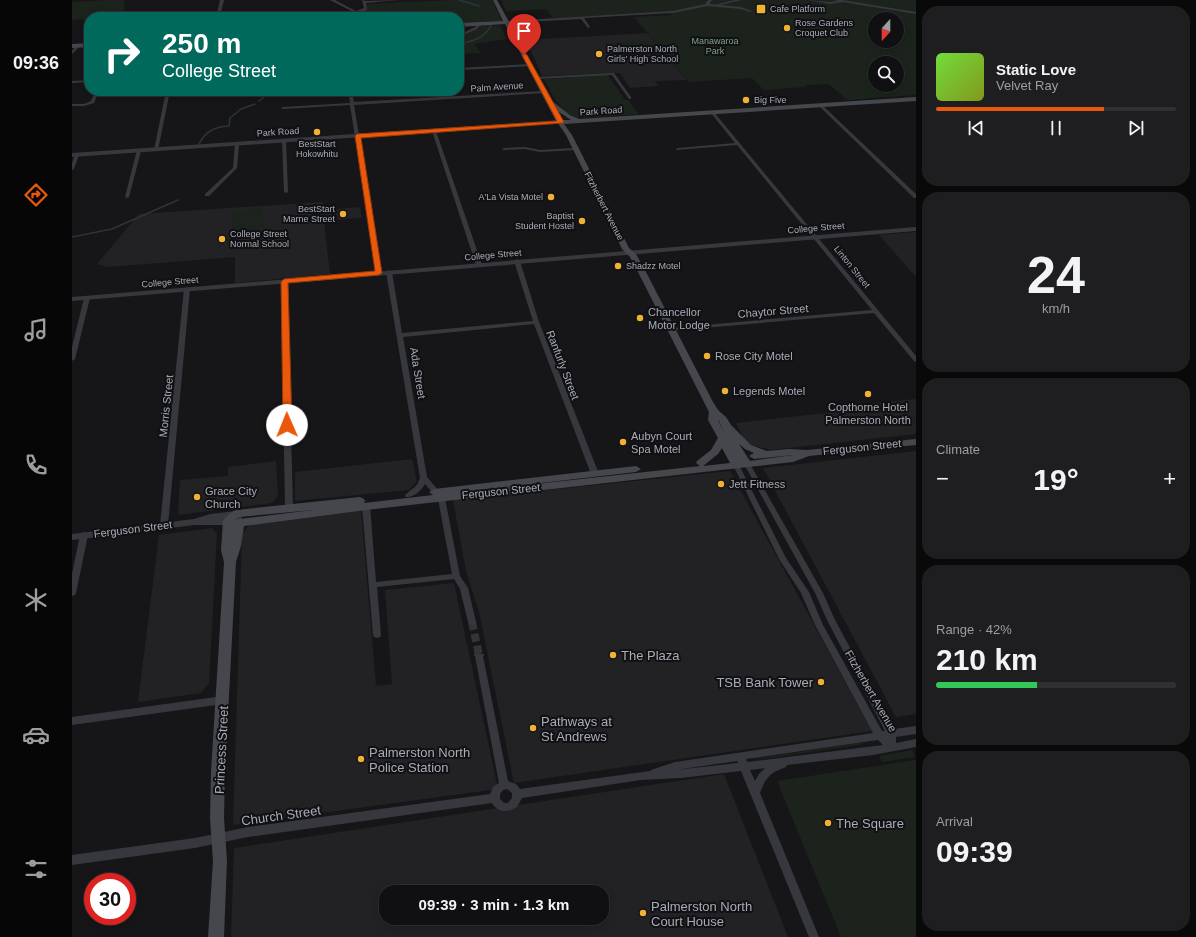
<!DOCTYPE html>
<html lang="en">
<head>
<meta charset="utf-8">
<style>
	:root { --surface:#101012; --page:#1e1e20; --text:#f1f3f6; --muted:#9c9d9f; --line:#303032; --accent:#ea580c }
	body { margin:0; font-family:Helvetica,sans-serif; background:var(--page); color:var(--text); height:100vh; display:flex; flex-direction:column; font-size:15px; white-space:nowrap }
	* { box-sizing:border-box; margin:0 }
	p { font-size:13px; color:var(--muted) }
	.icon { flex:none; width:22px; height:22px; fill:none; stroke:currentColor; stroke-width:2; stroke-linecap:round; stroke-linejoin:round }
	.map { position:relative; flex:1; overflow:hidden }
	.drawer { display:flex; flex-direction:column; gap:6px; padding:6px; background:#09090a; width:280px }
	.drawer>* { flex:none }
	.banner { position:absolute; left:12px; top:12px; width:380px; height:84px; border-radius:16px; box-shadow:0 2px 10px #0003,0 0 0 1px var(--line); background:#00695c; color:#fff; overflow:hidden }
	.needle { width:26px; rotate:201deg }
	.buttons { position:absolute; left:796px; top:12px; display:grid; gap:8px }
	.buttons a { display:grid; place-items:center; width:36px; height:36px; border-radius:50%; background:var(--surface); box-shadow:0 2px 10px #0003,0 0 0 1px var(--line); font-size:20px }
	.speed { position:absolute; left:12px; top:873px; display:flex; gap:8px; font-size:20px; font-weight:700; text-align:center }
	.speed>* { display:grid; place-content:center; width:52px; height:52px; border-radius:50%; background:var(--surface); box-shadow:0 2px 10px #0003,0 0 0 1px var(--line); line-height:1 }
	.speed .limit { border:6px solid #d22; background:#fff; color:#111 }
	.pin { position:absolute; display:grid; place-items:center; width:34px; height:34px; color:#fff; margin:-41px -17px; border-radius:50% 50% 50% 0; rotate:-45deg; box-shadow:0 0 4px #0007 }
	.pin .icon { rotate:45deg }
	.me { position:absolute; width:44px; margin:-22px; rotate:359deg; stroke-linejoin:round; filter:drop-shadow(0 0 3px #0008) }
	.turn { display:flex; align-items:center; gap:14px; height:84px; padding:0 12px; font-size:18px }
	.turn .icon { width:52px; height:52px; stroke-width:2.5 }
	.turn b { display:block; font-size:28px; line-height:34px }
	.big { font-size:30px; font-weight:800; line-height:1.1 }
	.drawer .tile { flex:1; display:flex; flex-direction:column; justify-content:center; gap:6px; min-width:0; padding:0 14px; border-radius:16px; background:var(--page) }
	.drawer .dial { align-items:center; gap:0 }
	.dial b { font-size:52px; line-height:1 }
	.song { display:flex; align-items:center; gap:12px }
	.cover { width:48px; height:48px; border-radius:6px; background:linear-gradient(135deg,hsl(100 70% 55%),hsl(70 70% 35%)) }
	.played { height:4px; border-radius:2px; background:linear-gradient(90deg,var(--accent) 70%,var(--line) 70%) }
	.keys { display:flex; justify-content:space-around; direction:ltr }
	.heat { display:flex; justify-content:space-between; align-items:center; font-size:22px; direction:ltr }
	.charge { height:6px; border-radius:3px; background:linear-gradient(90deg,#34c759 42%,var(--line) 0) }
	.trip { position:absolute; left:307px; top:885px; width:230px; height:40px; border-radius:16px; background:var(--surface); box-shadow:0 2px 10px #0003,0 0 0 1px var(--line); font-weight:800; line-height:40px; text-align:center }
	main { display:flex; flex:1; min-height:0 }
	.tab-bar { display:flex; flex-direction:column; width:72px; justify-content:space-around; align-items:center; background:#060607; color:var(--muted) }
	.tab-bar .icon { width:28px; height:28px }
	.tab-bar .on { color:var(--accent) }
	.tab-bar b { font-size:18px; color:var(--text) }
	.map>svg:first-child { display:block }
	.built { fill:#222225; fill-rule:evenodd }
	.green { fill:#1c231d; fill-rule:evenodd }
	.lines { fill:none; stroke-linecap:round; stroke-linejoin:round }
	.stream { stroke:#2c343b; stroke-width:1.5 }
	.minor-tunnel-far1 { stroke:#333438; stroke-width:8; stroke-dasharray:8 4; stroke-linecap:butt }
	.minor-tunnel { stroke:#333438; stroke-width:10; stroke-dasharray:10 4.5; stroke-linecap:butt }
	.minor { fill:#37383d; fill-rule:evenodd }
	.tertiary { fill:#37383d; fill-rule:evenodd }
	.secondary { fill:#45474d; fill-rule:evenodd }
	.route { fill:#ea580c; stroke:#983908 }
	.poi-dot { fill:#f1b234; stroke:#111113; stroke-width:1.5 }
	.labels { text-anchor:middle; stroke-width:4; stroke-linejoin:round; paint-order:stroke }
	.far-poi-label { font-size:9px; fill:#a8acb8; stroke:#111113; text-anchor:start }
	.far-park-label { font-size:9px; fill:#7fa281; stroke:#111113 }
	.far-street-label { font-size:9px; fill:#a8acb8; stroke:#111113 }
	.street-label { font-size:11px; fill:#a8acb8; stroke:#111113 }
	.poi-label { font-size:11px; fill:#a8acb8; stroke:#111113; text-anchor:start }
	.near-poi-label { font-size:13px; fill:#a8acb8; stroke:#111113; text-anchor:start }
	.near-street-label { font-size:13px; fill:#a8acb8; stroke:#111113 }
</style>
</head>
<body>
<main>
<nav class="tab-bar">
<b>09:36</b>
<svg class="icon on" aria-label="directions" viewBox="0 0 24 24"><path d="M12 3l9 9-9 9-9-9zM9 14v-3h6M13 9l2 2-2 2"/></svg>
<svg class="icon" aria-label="music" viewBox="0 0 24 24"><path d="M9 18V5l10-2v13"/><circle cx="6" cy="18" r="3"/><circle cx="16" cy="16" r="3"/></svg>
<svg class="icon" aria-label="phone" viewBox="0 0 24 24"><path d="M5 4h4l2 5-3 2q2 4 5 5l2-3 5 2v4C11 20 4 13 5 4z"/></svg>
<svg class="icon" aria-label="climate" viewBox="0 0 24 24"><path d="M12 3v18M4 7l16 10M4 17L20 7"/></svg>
<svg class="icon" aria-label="car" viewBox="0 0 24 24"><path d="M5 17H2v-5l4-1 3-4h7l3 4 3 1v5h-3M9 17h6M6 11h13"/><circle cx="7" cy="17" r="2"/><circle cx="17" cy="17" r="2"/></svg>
<svg class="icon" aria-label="filters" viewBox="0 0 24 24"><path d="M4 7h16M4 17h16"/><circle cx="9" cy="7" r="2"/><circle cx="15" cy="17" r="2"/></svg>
</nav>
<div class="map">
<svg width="844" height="937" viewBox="0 0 844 937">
	<rect width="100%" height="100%" fill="#161618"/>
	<path class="built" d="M575,33L615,80L583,81L586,86L558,88L548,73L470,76L454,40Z
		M251,202V210L288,207L290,218L252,221L258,274L163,283V257L36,267L25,264L67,214Z
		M844,232V277L807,235Z
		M844,399V434L699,450L678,445L672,440L664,423L771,411L768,406Z
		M844,451V714L824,717L691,468Z
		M340,459L345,481L337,490L223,501V472Z
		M204,461L206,496L200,503L106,515L108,480L156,476V467Z
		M658,471L800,731L442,783L407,612L394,571L381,500Z
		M289,510L304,686L320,684L313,590L382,583L426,789L161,825L170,535L178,524Z
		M140,528L145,534L137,683L129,693L66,702L87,535Z
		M652,774L716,937H159L162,848ZM314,892H530V918H314Z"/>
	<path class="green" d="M34,0H52V17H17V19L0,20V2Z
		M380,0H420L430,21L387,23V17H299L288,11L293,10V4Z
		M429,0H844V95L775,100L757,84L733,85L734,87L692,90L680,78L617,82L562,17L600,15L595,12L481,18L474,9L434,11ZM803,19H825V41H803ZM803,63H825V85H803Z
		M407,25L428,26L435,39L402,44L409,53L387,54V36L396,33Z
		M569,41H580L585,47L545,50L540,43Z
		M536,75L553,100H556L567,114L507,118C488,113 481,95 472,79Z
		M190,208L191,220L177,221V209Z
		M175,210L174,222L161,223V211Z
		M191,222L192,229L160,232V225Z
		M794,742L787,745L690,759H681Z
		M840,750L843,757L810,762L807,756Z
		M844,760V937H769L705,781Z"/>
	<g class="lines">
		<path class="stream" d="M387,0L407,6
			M387,44C402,41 414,38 420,23
			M187,101L200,91
			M127,144C134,131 142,127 157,126L158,118L169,109L183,104
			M0,237L40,229L106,200"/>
		<path class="minor-tunnel-far1" d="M400,622L407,655"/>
		<path class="minor-tunnel" d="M407,654V656"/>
		<path class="minor" d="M148,0H152L148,17H144Z
			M258,0H263L284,11L292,8L290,0L294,1L328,0L294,3L295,10L287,12L296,17H291Z
			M637,0H641L638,2V4L669,7L680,11L678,12L669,9L636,6L601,13L512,18L518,27L516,28L509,19L436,23L434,22L436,21L601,11L634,4V2Z
			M663,0H670L648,5L646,4Z
			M735,0L758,2L766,1L762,0H770L844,12V14L771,2L758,4Z
			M406,23L409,24L405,29L387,37V35L403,27Z
			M5,45L8,46L0,54V51Z
			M458,64H459V66L387,70V68Z
			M541,73H542L559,97V99H557L540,75L465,79L463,78L465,77Z
			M17,80V82L0,83V81Z
			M23,91H27L22,103L12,106H0V104H12L19,101Z
			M94,91H98L86,150L84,151L82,150Z
			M276,91H280L282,102L472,91L474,92L472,93L282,105L310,273L307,275L304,273L278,105L211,109L209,108L211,107L278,103Z
			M747,104H749L844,194V198H842L747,106Z
			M639,111H641L844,356V362L842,361L802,313L597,331V329L599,328L800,310L665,145L604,150V149L606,148L663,143L639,113Z
			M360,130L364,131L410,265L409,266L407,267L404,265L360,131Z
			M210,140L214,141L216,192L214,193L212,192Z
			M163,143L167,144L165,168L137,196H133V194L161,168Z
			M453,147L468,150L503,148L505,149L503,150L468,152L453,149L432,150L430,149L432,148Z
			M65,150L69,151L57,197L55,198L53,197Z
			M3,154L7,155L2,169L0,170V163Z
			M445,259L448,261L467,322L527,474L523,476L519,474L462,324L331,337L355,477L373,498L388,576L396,588L404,622L403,624L400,625L397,624L396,622L388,589L382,579L305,587L309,635L308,637L305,638L302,637L301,635L290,506L291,504H297L298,506L304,582L380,574L366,499L353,484C350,490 341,498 334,497L333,495L345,485L348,478L314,272L317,270L320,272L330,333L461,321L442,261Z
			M212,279L215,281L221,507L217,509L213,507L209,281Z
			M115,287L118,289L96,525L95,527H89L88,525L112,289Z
			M15,296L18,298L3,359L0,361V347L12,298Z
			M673,462H677L678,464L751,593L763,620L822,729L844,726V734L824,737V743L844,739V747L801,755L715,765L714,767C698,773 694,777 688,793L747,937H737L669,771L609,778L569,780L450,798L445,807C436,813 426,813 420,803L176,837L123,848L0,865V855L123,838L176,827L418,794L421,787L427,783L403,656L404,654L407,653L410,654L411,656L436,781L444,784L448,789L578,771L579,770L603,762L801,733L743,625L729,593L707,559L661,465L664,463L667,465L714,558L737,592L751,625L810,731H813L755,620L743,593L672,464ZM806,740L811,745L675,762L674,759ZM665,761L666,763L603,770ZM693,768L687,774L683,781L678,770ZM435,789L440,793V798L436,803H432L428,799V794L431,790Z
			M12,532L15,533L16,535L4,593L3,595L0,596V574L8,535L9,533Z
			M151,696L154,697L155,700L154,703L151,704L0,725V717Z"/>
		<path class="tertiary" d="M489,120L491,121V123L0,157V153Z
			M844,227V231L0,301V297Z
			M164,511L167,512L172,523L170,525H123L0,540V534L122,519L138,514Z"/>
		<path class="secondary" d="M421,0H425L480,101L498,115L507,119L844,97V101L492,124L500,135L557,248L564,254L574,272L641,402L646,410L654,417L659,425L679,445L695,451L717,449L735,450L844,439V445L737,456L721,462L294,510L172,526L169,546L164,562L153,772L152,818L155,861L152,937H136L141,861L138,818L139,772L152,562L149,550L151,521C154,516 159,512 164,510L288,497L292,499L293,501L292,503L361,495L357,492L362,489L564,466L569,469L564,472L389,492L628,466L624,463L625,461L639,450L646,438L636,420L637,412L566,272L558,257L550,249L494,135L483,119L433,24L387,27V23L431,21ZM484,110L499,120H490ZM646,420L647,421L653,435ZM667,444L673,449L682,453L677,456L682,459L721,455L678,461ZM650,448L658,463L631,466L646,454ZM241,510L167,519L163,520L167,517Z
			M17,43V47L0,48V44Z"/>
	</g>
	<path class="route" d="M452,53L455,55L492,122L491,123L289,138L310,273L307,275L216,283L220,425L215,428L212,427L211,425L209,282L212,279L303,271L283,136L285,134L485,121L450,55Z"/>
	<g class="poi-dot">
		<rect x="684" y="4" width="10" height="10" rx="2"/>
		<circle cx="715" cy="28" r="4"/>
		<circle cx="527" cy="54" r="4"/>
		<circle cx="674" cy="100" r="4"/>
		<circle cx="245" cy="132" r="4"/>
		<circle cx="479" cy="197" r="4"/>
		<circle cx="271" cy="214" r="4"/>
		<circle cx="510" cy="221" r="4"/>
		<circle cx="150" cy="239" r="4"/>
		<circle cx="546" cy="266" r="4"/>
		<circle cx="568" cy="318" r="4"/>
		<circle cx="635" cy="356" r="4"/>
		<circle cx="653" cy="391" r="4"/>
		<circle cx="796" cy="394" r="4"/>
		<circle cx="551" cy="442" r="4"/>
		<circle cx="649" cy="484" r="4"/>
		<circle cx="125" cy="497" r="4"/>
		<circle cx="541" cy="655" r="4"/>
		<circle cx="749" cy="682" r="4"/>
		<circle cx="461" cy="728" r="4"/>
		<circle cx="289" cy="759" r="4"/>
		<circle cx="756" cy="823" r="4"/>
		<circle cx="571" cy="913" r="4"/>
	</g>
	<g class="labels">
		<g class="far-poi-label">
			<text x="698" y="12">Cafe Platform</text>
			<text x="723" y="26">Rose Gardens<tspan x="723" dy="10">Croquet Club</tspan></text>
			<text x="535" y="52">Palmerston North<tspan x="535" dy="10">Girls' High School</tspan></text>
			<text x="682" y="103">Big Five</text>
			<text x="245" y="147" text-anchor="middle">BestStart<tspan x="245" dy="10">Hokowhitu</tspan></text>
			<text x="471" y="200" text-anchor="end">A'La Vista Motel</text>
			<text x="263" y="212" text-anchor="end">BestStart<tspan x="263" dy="10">Marne Street</tspan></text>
			<text x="502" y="219" text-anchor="end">Baptist<tspan x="502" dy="10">Student Hostel</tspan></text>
			<text x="158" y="237">College Street<tspan x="158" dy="10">Normal School</tspan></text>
			<text x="554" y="269">Shadzz Motel</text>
		</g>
		<g class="far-park-label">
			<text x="643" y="44">Manawaroa<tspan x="643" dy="10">Park</tspan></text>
		</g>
		<g class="far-street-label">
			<text transform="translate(425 87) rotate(-4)" y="3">Palm Avenue</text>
			<text transform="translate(529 111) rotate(-4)" y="3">Park Road</text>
			<text transform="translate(206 132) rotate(-4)" y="3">Park Road</text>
			<text transform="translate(532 206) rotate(63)" y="3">Fitzherbert Avenue</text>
			<text transform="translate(744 228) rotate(-5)" y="3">College Street</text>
			<text transform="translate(421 255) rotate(-5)" y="3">College Street</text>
			<text transform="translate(780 267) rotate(51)" y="3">Linton Street</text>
			<text transform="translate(98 282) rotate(-5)" y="3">College Street</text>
		</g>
		<g class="street-label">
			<text transform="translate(701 311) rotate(-5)" y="4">Chaytor Street</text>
			<text transform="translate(491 365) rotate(69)" y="4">Ranfurly Street</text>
			<text transform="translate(346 373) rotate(81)" y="4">Ada Street</text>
			<text transform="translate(94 406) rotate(-84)" y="4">Morris Street</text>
			<text transform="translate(790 447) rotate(-6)" y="4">Ferguson Street</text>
			<text transform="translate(429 491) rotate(-6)" y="4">Ferguson Street</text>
			<text transform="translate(61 529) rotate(-7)" y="4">Ferguson Street</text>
			<text transform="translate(799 691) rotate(60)" y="4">Fitzherbert Avenue</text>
		</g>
		<g class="poi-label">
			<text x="576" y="316">Chancellor<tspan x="576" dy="13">Motor Lodge</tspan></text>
			<text x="643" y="360">Rose City Motel</text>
			<text x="661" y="395">Legends Motel</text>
			<text x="796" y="411" text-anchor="middle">Copthorne Hotel<tspan x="796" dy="13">Palmerston North</tspan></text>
			<text x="559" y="440">Aubyn Court<tspan x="559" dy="13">Spa Motel</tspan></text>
			<text x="657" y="488">Jett Fitness</text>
			<text x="133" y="495">Grace City<tspan x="133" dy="13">Church</tspan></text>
		</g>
		<g class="near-poi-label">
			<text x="549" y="660">The Plaza</text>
			<text x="741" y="687" text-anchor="end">TSB Bank Tower</text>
			<text x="469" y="726">Pathways at<tspan x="469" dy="15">St Andrews</tspan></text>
			<text x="297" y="757">Palmerston North<tspan x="297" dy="15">Police Station</tspan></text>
			<text x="764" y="828">The Square</text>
			<text x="579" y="911">Palmerston North<tspan x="579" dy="15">Court House</tspan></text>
		</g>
		<g class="near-street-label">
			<text transform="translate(149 750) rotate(-87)" y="5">Princess Street</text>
			<text transform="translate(209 815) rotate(-8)" y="5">Church Street</text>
		</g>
	</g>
</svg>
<div class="buttons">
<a><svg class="needle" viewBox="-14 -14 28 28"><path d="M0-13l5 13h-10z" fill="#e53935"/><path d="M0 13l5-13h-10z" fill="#9c9d9f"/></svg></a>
<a><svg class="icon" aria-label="search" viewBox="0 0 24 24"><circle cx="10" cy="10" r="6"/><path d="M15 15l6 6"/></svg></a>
</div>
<div class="speed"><div class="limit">30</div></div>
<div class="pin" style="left:452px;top:55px;background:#d93025"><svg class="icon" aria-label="arrive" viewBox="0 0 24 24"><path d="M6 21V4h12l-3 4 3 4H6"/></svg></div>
<svg class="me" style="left:215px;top:425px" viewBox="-20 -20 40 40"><circle r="19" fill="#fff"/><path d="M0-13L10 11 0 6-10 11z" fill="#ea580c"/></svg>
<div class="trip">09:39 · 3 min · 1.3 km</div>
<div class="banner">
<div class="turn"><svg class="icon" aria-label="right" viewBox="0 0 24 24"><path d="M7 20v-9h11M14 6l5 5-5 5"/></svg><div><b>250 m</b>College Street</div></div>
</div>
</div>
<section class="drawer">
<div class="tile">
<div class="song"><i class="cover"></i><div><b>Static Love</b><p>Velvet Ray</p></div></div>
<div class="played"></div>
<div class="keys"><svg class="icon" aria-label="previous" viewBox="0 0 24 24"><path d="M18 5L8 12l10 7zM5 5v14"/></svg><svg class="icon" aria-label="pause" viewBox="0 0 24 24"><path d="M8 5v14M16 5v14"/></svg><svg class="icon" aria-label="next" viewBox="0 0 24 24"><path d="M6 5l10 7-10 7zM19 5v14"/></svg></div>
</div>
<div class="tile dial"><b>24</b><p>km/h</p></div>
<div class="tile"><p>Climate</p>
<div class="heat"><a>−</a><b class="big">19°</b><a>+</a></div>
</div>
<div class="tile"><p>Range · 42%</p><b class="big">210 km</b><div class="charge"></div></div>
<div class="tile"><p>Arrival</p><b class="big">09:39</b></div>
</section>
</main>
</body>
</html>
